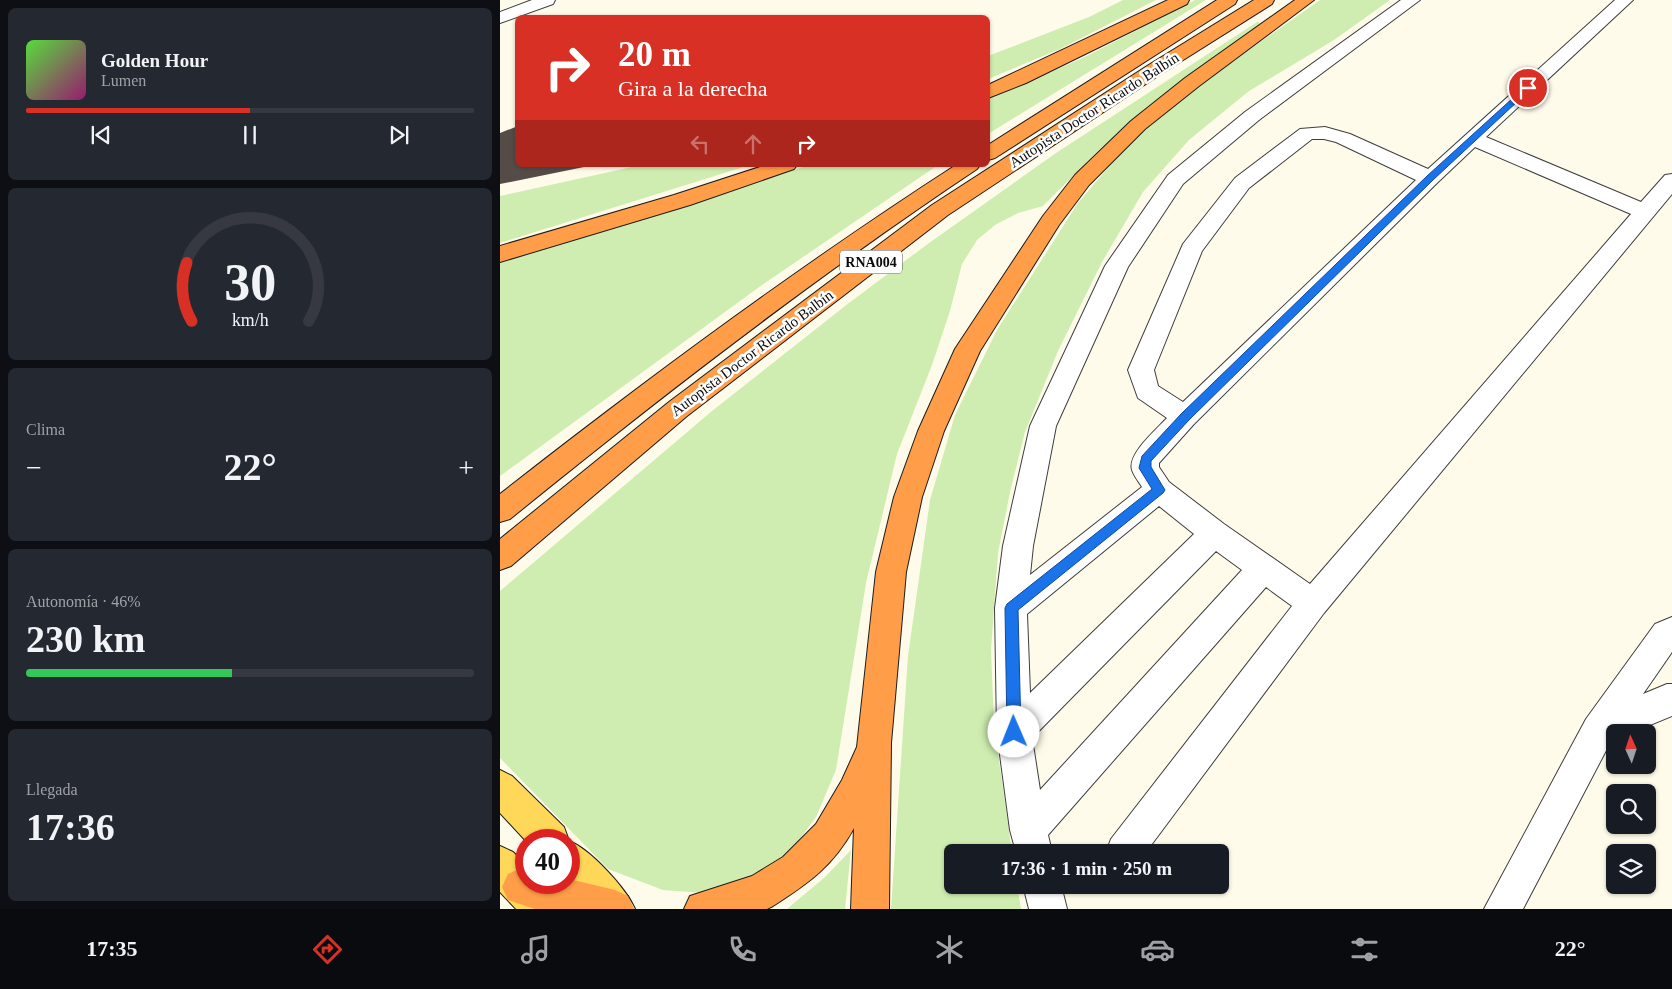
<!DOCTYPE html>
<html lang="es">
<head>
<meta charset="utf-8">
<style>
	:root { --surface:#171b24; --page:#242831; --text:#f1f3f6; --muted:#9ea1a6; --line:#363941; --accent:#d93025 }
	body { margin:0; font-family:"Times New Roman",serif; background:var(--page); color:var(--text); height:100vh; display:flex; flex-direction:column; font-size:19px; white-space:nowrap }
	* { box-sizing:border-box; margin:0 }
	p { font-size:16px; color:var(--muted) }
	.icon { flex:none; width:28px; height:28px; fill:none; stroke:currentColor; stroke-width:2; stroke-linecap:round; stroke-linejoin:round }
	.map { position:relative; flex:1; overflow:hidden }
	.side { display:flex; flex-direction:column; gap:8px; padding:8px; background:#0d0f14; width:500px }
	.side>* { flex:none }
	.hud { position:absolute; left:15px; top:15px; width:475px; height:152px; border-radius:8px; box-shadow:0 1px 4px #0004; background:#d93025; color:#fff; overflow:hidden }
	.needle { width:32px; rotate:357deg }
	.buttons { position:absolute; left:1106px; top:724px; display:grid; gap:10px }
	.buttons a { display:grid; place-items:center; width:50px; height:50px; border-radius:8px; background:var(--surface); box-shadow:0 1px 4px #0004; font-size:25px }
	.speed { position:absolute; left:15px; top:829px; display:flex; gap:10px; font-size:25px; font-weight:700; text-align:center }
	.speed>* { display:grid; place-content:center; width:65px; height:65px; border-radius:50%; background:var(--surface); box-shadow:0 1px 4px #0004; line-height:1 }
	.speed .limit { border:8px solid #d22; background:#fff; color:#111 }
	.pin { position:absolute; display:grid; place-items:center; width:42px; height:42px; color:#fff; margin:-21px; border:2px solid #fff; border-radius:50%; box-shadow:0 1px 5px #0007 }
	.me { position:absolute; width:55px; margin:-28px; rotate:359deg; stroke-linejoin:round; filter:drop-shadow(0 0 4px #0008) }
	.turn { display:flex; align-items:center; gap:18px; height:105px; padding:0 20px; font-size:22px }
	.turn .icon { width:65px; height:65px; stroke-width:2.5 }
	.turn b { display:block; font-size:35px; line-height:42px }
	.lanes { display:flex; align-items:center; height:48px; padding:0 20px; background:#0003; justify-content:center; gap:25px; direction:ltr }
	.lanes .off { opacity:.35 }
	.big { font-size:38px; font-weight:700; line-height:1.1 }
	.side .card { flex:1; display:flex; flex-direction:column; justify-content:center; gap:8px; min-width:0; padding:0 18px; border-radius:8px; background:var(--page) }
	.side .dial { align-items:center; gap:0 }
	.dial svg { height:130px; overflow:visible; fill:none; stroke:var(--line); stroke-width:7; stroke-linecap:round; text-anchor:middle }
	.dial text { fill:var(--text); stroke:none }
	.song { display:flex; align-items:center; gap:15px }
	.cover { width:60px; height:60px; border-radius:8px; background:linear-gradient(135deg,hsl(110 70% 55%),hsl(320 70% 35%)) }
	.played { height:5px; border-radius:2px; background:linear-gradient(90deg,var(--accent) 50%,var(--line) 50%) }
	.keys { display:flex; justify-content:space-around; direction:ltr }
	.heat { display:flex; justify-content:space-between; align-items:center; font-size:28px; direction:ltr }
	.charge { height:8px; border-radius:4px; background:linear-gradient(90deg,#34c759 46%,var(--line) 0) }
	.trip { position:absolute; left:444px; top:844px; width:285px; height:50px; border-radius:8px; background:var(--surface); box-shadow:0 1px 4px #0004; font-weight:700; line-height:50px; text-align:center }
	.tabs { display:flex; height:80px; justify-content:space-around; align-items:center; background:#090b0e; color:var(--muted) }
	.tabs .icon { width:35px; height:35px }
	.tabs .on { color:var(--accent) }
	.tabs b { font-size:22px; color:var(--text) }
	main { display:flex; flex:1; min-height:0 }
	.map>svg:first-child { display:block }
	.green { fill:#cfedb0 }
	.building { fill:#554c47 }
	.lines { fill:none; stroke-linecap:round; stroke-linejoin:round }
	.minor-casing { stroke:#3e3e3e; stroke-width:2 }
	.major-casing { stroke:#1c1c1c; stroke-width:2 }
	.highway-casing { stroke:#1c1c1c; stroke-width:2 }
	.minor { fill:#fff; fill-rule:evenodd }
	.major { fill:#ffd85a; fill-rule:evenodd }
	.highway { fill:#ff9d48; fill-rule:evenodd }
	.route { fill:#1a73e8; stroke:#114b97 }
	.labels { text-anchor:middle; stroke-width:5; stroke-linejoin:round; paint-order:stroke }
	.shield { fill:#fff; stroke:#545454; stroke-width:1 }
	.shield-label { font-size:14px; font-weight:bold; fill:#0b0b0b }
	.street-label { font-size:15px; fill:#0b0b0b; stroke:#fff }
</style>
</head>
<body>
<main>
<section class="side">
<div class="card">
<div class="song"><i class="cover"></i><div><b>Golden Hour</b><p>Lumen</p></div></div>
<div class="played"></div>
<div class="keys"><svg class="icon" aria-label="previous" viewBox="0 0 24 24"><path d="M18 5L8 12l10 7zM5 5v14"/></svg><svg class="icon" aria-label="pause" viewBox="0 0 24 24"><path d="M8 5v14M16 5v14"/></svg><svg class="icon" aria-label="next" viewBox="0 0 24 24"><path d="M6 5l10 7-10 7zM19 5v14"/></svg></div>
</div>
<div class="card dial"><svg viewBox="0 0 100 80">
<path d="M14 69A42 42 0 1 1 86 69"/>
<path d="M14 69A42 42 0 0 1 11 33" stroke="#d93025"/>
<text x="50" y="56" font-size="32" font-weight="700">30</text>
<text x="50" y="72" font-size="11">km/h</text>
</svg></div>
<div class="card"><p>Clima</p>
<div class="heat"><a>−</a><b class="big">22°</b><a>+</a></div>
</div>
<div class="card"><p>Autonomía · 46%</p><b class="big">230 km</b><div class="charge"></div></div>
<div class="card"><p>Llegada</p><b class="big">17:36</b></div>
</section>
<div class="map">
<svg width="1172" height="909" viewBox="0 0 1172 909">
	<rect width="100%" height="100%" fill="#fffbea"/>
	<path class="green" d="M623,0H656L560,49L488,79V56L589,17Z
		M695,0H706L488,134V99L585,57Z
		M820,0H890L834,40L749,91L689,140L643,192L602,262L558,351L525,432L510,492L498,553L491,650L494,725L512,852H452V885H517L521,909H391L408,656L430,500L455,415L497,330L578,203L612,163L650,125L708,79Z
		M757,22L761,23L647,107L599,150L543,206L518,213L495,225L477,240L462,264L450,311L432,365L397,454L366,583L336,770L316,817L291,851L250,879L204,893L163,890L108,869L0,758V591L212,411L345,306L429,243L556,153Z
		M141,165H250L0,243V196Z
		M309,165H438L262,285L0,476V262L163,213Z
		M351,850L345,909H287L325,877Z"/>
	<path class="building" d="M18,126V165L89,166L0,184V133Z"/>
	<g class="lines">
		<defs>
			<path id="minor" d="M32,0H55L53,4L0,23V12Z
				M901,0H920L759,120L683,184L628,267L556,426L533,546L530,575L642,487C639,482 634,476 632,470C627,454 657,429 667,418L638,398L628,370L683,244L735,178L800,129L825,127L850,134L928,169L1115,0H1133L986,137L1141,202L1165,175L1172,174V194L824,613L646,852H606L611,839L792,606L766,587L548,835L552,852H516L510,830L497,732L495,608L503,546L530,426L605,266L668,175L745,112ZM812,139H824L836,142L916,180L683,402L658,386L654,370L702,251L749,188ZM975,147L1131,214L810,584L724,524L669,482L659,467V463L694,424L937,183ZM659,506L694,534L530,693L527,614ZM716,551L742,570L540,790L532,738Z
				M1172,617V652L1143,694L1167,684H1172V716L1133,732H1115V741L1110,743L1023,909H984L1086,719L1155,624Z
				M523,885H561L567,909H529Z"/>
			<path id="major" d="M0,770L12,776L64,827L69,841C90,849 126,888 135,909H90L66,882H69V840L26,841L0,813Z
				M0,846L13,852L26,865V882H43L55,896L61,909H16L0,892Z"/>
			<path id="highway" d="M668,0H689L687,4L526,83L488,98V85Z
				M717,0H737L735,4L495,158L488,160V145Z
				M754,0H774L772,4L661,74L448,215L187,416L11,566L0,570V539L169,402L432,205L647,66Z
				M795,0H814L699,86L645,129L589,185L559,225L480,351L444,431L422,497L406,572L391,743L389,909H351L354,828C333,866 309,883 273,906L267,909H184L190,896L252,876L283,857L316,824L342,780L357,747L376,572L394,497L418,431L455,349L543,216L575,175L631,121L685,78Z
				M266,165H297L294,169L190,205L0,262V246L174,195Z
				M456,165H480L477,169C315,277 161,396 10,519L0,522V494C148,378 298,267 456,165Z
				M21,868L26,869V882H69V879L115,890L128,896L134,909H35L8,900L2,887L8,874Z"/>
		</defs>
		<use href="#minor" class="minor-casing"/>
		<use href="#major" class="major-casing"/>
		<use href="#highway" class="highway-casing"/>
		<use href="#minor" class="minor"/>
		<use href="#major" class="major"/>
		<use href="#highway" class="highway"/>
	</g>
	<path class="route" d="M1025,87L1032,88L933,180L689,420L651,461V467L665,490L663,493L518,610L521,732L519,737L514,739L509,737L507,732L505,608L507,604L652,489L639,468L642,456L681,414L927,176Z"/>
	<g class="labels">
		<rect class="shield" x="340" y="250.5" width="62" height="23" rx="4"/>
		<g class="shield-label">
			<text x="371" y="267">RNA004</text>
		</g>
		<g class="street-label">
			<text transform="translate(594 110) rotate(-33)" y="5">Autopista Doctor Ricardo Balbín</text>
			<text transform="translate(252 353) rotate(-37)" y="5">Autopista Doctor Ricardo Balbín</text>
		</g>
	</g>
</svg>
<div class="buttons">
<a><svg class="needle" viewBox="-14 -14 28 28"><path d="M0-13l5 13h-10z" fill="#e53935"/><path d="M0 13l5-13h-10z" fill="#9ea1a6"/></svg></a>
<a><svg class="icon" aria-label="search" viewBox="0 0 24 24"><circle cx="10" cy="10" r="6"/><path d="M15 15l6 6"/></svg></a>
<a><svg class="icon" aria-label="layers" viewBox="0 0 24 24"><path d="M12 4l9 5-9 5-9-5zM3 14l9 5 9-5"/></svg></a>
</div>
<div class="speed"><div class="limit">40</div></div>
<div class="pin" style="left:1028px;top:88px;background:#d93025"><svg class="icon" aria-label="arrive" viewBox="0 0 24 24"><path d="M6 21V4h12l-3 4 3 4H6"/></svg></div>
<svg class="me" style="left:514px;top:732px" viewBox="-20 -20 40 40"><circle r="19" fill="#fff"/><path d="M0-13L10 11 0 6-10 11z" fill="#1a73e8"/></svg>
<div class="trip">17:36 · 1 min · 250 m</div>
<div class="hud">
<div class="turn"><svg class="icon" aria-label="right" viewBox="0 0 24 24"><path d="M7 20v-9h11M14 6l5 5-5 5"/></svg><div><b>20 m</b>Gira a la derecha</div></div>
<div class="lanes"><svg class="icon off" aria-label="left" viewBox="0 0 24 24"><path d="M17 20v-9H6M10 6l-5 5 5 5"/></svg><svg class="icon off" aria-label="ahead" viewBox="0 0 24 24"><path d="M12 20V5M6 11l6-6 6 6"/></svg><svg class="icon" aria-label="right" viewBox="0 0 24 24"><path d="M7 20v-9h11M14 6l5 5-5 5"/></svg></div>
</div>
</div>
</main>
<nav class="tabs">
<b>17:35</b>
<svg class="icon on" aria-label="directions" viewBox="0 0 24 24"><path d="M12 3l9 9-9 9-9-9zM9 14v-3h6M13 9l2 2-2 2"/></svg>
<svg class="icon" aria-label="music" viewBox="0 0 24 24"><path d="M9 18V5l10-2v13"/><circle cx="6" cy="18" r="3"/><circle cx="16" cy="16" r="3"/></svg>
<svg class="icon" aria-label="phone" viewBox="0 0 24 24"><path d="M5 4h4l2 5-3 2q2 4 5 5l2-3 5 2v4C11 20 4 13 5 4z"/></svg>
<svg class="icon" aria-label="climate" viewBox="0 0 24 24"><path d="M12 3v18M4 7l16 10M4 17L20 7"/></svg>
<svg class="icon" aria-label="car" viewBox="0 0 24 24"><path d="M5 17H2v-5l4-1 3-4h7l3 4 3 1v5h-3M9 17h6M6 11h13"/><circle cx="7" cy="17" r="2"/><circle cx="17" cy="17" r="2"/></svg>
<svg class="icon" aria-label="filters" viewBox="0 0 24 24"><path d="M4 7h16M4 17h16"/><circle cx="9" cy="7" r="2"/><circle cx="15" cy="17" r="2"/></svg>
<b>22°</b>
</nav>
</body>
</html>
